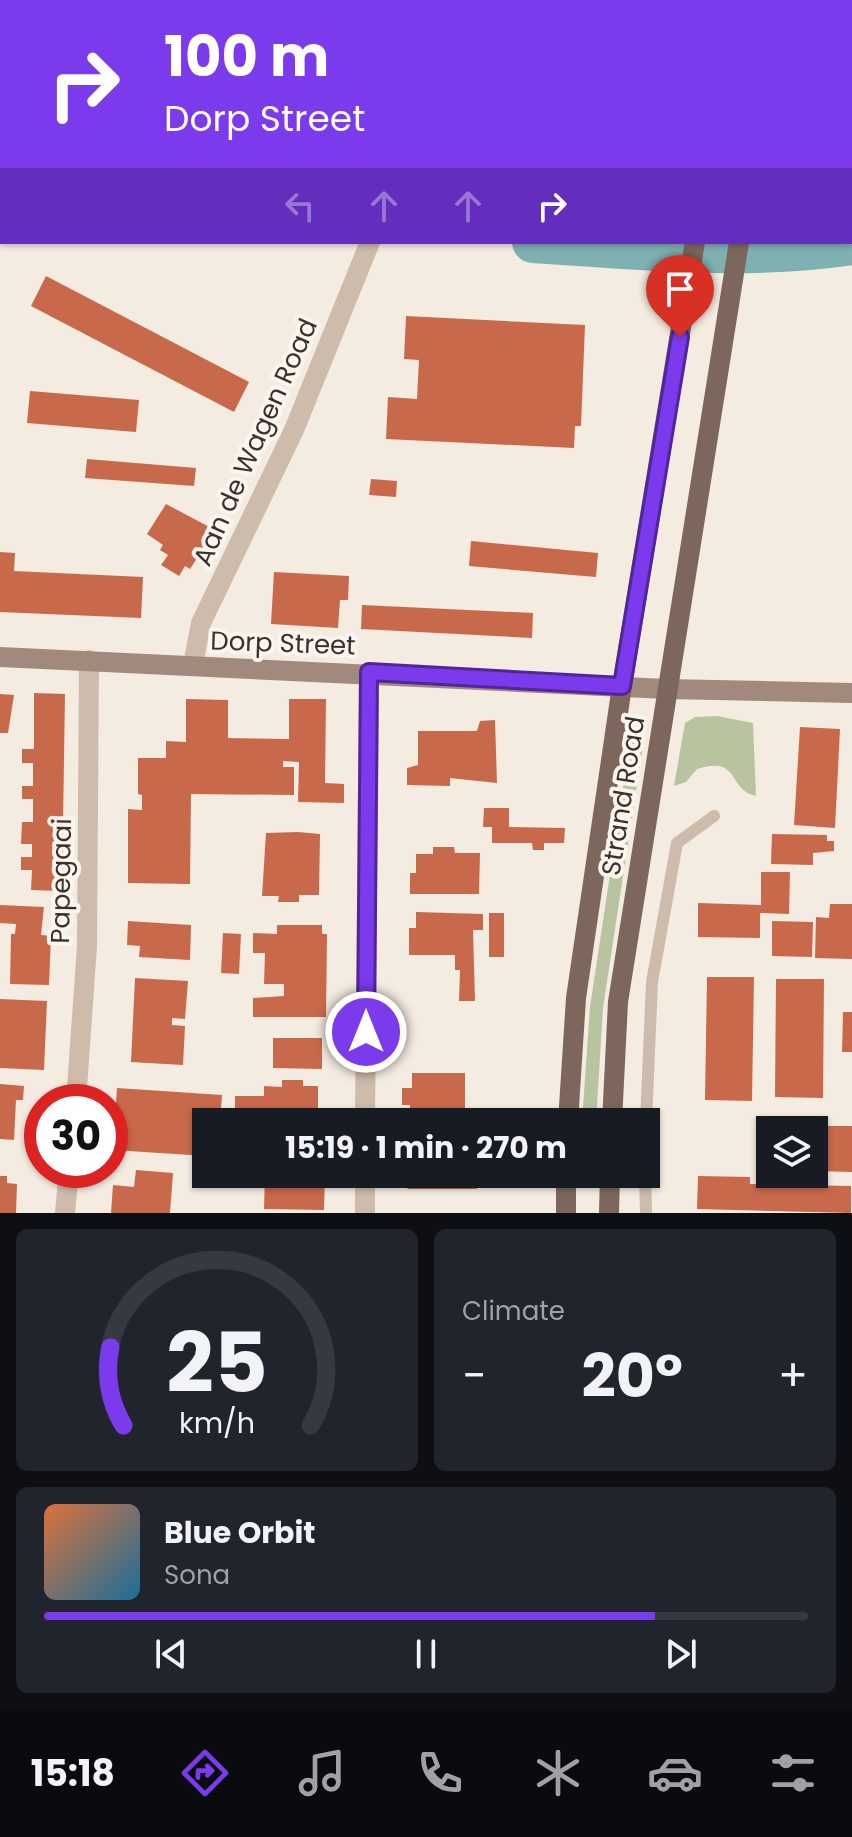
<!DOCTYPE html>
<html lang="en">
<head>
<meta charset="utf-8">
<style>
	:root { --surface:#171b24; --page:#20242c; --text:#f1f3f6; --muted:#9ea1a6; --line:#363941; --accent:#7c3aed }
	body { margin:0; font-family:Poppins,sans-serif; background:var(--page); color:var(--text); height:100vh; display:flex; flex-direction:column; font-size:30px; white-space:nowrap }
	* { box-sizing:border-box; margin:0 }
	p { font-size:26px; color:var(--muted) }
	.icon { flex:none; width:44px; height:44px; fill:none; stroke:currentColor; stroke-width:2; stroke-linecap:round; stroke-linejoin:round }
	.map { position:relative; height:1213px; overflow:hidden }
	.drawer { display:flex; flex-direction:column; gap:16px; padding:16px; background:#0d0f14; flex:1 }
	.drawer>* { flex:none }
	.banner { position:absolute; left:0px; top:0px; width:852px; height:244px; box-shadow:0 2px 6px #0004; background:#7c3aed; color:#fff; overflow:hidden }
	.controls { position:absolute; left:756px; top:1116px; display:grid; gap:16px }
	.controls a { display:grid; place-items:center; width:72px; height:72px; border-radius:0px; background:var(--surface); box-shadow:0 2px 6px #0004; font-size:40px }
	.speed { position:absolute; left:24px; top:1084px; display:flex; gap:16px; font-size:40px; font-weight:700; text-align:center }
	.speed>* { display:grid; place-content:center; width:104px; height:104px; border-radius:50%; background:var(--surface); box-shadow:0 2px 6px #0004; line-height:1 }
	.speed .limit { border:12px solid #d22; background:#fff; color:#111 }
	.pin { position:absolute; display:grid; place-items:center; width:68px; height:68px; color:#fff; margin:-82px -34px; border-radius:50% 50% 50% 0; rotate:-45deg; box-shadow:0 0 8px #0007 }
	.pin .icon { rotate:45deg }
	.me { position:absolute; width:88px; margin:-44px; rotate:0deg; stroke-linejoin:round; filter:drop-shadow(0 0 6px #0008) }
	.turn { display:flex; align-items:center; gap:28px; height:168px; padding:0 32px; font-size:36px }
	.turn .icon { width:104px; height:104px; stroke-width:2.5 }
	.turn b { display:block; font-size:56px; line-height:68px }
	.lanes { display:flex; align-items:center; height:76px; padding:0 32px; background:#0003; justify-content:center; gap:40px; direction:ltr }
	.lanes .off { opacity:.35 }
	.big { font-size:60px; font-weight:700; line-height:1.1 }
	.drawer .card { flex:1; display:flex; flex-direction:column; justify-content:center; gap:12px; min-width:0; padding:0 28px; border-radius:12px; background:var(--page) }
	.drawer .dial { align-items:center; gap:0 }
	.dial svg { height:208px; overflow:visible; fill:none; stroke:var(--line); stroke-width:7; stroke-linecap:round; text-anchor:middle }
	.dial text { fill:var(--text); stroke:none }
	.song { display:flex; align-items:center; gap:24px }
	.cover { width:96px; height:96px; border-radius:12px; background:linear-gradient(135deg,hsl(20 70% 55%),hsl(200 70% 35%)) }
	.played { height:8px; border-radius:4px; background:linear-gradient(90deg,var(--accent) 80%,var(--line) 80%) }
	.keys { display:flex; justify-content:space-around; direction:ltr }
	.heat { display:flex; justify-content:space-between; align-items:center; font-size:44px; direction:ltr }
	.drawer .tiles { flex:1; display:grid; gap:16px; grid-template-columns:1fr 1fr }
	.card:last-child { grid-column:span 2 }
	.trip { position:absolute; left:192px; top:1108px; width:468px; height:80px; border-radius:0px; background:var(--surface); box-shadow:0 2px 6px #0004; font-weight:700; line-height:80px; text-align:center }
	.dock { display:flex; height:128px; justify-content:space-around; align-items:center; background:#090b0e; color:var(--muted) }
	.dock .icon { width:56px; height:56px }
	.dock .selected { color:var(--accent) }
	.dock b { font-size:36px; color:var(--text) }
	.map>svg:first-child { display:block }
	.green { fill:#b8c4a0 }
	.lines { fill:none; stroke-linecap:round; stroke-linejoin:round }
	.river { stroke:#7fb0b2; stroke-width:42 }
	.building { fill:#c8694b }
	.lane { stroke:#cdbbac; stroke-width:12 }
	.street { stroke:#cdbbac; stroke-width:20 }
	.secondary { stroke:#a18a7d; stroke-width:20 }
	.primary { stroke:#7d675c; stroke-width:20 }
	.route-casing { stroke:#51269a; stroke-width:20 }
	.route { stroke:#7c3aed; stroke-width:14 }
	.labels { text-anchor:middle; stroke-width:8; stroke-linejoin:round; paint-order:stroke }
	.street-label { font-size:26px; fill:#3b302b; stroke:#fbf5ee }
</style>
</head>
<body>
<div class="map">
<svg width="852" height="1213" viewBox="0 0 852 1213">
	<rect width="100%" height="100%" fill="#f4ebe1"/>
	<path class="green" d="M0,0H425L2,2V36Z
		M717,716L753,723L756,796C727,790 741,755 697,769L686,782L674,786L685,723L695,717Z
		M630,742L643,745L603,1008L596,1122H582L590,1007Z"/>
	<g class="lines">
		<path class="river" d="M0,95L2,96
			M533,242C638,249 748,260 852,244"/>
	</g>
	<path class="building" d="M46,276L249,382L234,412L31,306Z
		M406,316L585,325L581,426H575L574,448L386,439L388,397L417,399L419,360L404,359Z
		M30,391L139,400L136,432L27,423Z
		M87,459L196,468L194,486L85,478Z
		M371,479L397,481L396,497L369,495Z
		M166,504L215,530L190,569L185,566L179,576L161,565L168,555L160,550L163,545L147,534Z
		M471,541L598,553L596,577L469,566Z
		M0,552L15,553L14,571L143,577L141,618L0,612Z
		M274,572L349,576L348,600H340L338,628L271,624Z
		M362,605L533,613L532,638L361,629Z
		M34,693L65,694L62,891L31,890L32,870H21V857H32V844H21L22,822H33V799H22V786H33V763H22V749H34Z
		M0,694L14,695L8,733H0Z
		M186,699L228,700V738L289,739V699H326L325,783L344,784V803L298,802L299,762L283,761V767H294V795L191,794L190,884L128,883V809L142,810V795L138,794V758H166V741L186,742Z
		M495,720L497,783L450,778V786L407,785V768L418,765V731H477L480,721Z
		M800,727L840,729L835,828L794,825Z
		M484,808H509V827L565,828L564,843H544V850H533L532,843H492V827H483Z
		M298,832L320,834L319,895H299V902H278L279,896H262L266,833Z
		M772,834L827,835V841H834V851L813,853V865L771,864Z
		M433,847H454L455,853H480L479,894H410V873H416V854H433Z
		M761,872H790L789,914L760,913V938L698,937V903L761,905Z
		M830,904H852V959L815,958L816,917L829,918Z
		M0,905L44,907L41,935L51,936L49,985L10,984L11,934H15L16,924L0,923Z
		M416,912L483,914V930H473L475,1001H459L460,970H455V955H409V928H416Z
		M489,913H504V957H489Z
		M128,921L191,925L190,960L139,957L140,946L127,945Z
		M772,921L813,922L812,957L772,956Z
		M277,925H322V934H327L326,1017H253V998L284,996V984H264L265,953H253V933L277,934Z
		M223,933L241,934L239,974L221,973Z
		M707,977H754L752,1101L705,1100Z
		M135,978L188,981L185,1019L172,1018V1025L185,1026L183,1065L131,1062Z
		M776,979H824L823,1098L775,1097Z
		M0,999L47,1001L44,1070L0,1068Z
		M843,1012H852V1052H842Z
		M273,1038H322V1069L273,1068Z
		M412,1073H465V1119H410V1105H402V1088H412Z
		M282,1080H303V1086H318V1109H326V1122H235V1096H264V1086L282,1087Z
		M0,1084L24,1086L23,1100H16L14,1140L0,1139Z
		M117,1088L222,1095L220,1122H206V1156L113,1150Z
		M810,1126H852V1172L814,1171V1130H810Z
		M136,1170L173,1173L170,1213H111L113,1185L134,1187Z
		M265,1174H325L324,1210L264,1209Z
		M404,1174H477V1189H408L403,1183Z
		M0,1176H7V1183L17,1184L16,1213H0Z
		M698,1176L750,1177V1184L851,1186V1213L697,1209Z"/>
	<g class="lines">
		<path class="lane" d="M0,24L2,25
			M646,1122L652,982L677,843L714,816
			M645,1174L646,1213"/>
		<path class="street" d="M471,2L472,0
			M193,665L201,623L294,430L370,242
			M76,1102L87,946L89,660
			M365,1122L369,672
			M65,1213L69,1170
			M365,1213V1174"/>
		<path class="secondary" d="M0,657L666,689L852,693"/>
		<path class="primary" d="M732,2L733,0
			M777,2V0
			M568,1122L576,998L622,686L695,242
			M612,1122L618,1002L739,242
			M566,1213V1174
			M609,1213L610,1174"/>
	</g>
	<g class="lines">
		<defs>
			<path id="route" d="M366,1032L369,672L622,686L680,337"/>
		</defs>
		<use href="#route" class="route-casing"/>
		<use href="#route" class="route"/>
	</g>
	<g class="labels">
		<g class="street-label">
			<text transform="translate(255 442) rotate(-66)" y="9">Aan de Wagen Road</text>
			<text transform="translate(283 643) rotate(2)" y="9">Dorp Street</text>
			<text transform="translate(623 796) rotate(-81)" y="9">Strand Road</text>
			<text transform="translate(61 881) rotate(-89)" y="9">Papegaai</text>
		</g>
	</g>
</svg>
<div class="controls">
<a><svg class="icon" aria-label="layers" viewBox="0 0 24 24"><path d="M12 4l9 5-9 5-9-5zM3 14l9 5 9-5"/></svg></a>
</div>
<div class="speed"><div class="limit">30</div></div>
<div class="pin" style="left:680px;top:337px;background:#d93025"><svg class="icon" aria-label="arrive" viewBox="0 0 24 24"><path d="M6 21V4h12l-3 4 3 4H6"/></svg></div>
<svg class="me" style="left:366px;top:1032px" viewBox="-20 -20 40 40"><circle r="17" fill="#7c3aed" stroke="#fff" stroke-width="3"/><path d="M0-11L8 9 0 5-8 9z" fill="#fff"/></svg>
<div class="trip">15:19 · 1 min · 270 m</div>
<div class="banner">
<div class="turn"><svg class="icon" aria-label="right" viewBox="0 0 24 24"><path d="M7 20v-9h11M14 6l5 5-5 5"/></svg><div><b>100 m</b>Dorp Street</div></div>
<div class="lanes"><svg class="icon off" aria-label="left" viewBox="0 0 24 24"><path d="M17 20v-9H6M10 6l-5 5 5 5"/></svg><svg class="icon off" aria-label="ahead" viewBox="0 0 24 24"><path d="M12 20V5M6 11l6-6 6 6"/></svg><svg class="icon off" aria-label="ahead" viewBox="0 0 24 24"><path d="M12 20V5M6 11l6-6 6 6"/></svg><svg class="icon" aria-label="right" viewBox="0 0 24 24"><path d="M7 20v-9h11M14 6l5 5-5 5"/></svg></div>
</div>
</div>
<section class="drawer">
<div class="tiles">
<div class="card dial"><svg viewBox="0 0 100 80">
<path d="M14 69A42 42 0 1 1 86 69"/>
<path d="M14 69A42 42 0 0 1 9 39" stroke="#7c3aed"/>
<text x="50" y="56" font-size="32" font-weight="700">25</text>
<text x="50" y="72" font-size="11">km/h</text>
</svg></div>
<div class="card"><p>Climate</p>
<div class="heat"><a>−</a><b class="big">20°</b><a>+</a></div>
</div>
<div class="card">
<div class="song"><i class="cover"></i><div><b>Blue Orbit</b><p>Sona</p></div></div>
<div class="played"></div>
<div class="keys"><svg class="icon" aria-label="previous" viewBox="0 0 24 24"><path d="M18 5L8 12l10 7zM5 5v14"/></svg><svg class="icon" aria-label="pause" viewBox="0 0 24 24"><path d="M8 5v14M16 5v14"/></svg><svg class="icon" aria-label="next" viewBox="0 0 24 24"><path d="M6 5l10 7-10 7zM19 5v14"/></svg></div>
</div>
</div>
</section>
<nav class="dock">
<b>15:18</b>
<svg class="icon selected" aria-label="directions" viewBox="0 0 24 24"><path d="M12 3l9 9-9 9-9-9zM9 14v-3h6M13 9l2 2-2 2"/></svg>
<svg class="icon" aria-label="music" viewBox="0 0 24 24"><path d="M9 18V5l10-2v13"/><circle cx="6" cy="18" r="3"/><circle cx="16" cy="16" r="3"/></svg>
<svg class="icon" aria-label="phone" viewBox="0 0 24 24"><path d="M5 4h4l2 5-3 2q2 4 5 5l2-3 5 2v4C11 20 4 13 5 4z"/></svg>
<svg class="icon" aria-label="climate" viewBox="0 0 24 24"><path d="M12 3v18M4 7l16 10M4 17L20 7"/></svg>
<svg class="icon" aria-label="car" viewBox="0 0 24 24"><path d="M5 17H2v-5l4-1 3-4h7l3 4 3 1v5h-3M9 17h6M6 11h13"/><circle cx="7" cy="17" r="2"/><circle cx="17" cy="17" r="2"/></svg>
<svg class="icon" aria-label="filters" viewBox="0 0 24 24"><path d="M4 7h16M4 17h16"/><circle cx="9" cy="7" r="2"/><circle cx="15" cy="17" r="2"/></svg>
</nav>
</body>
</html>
